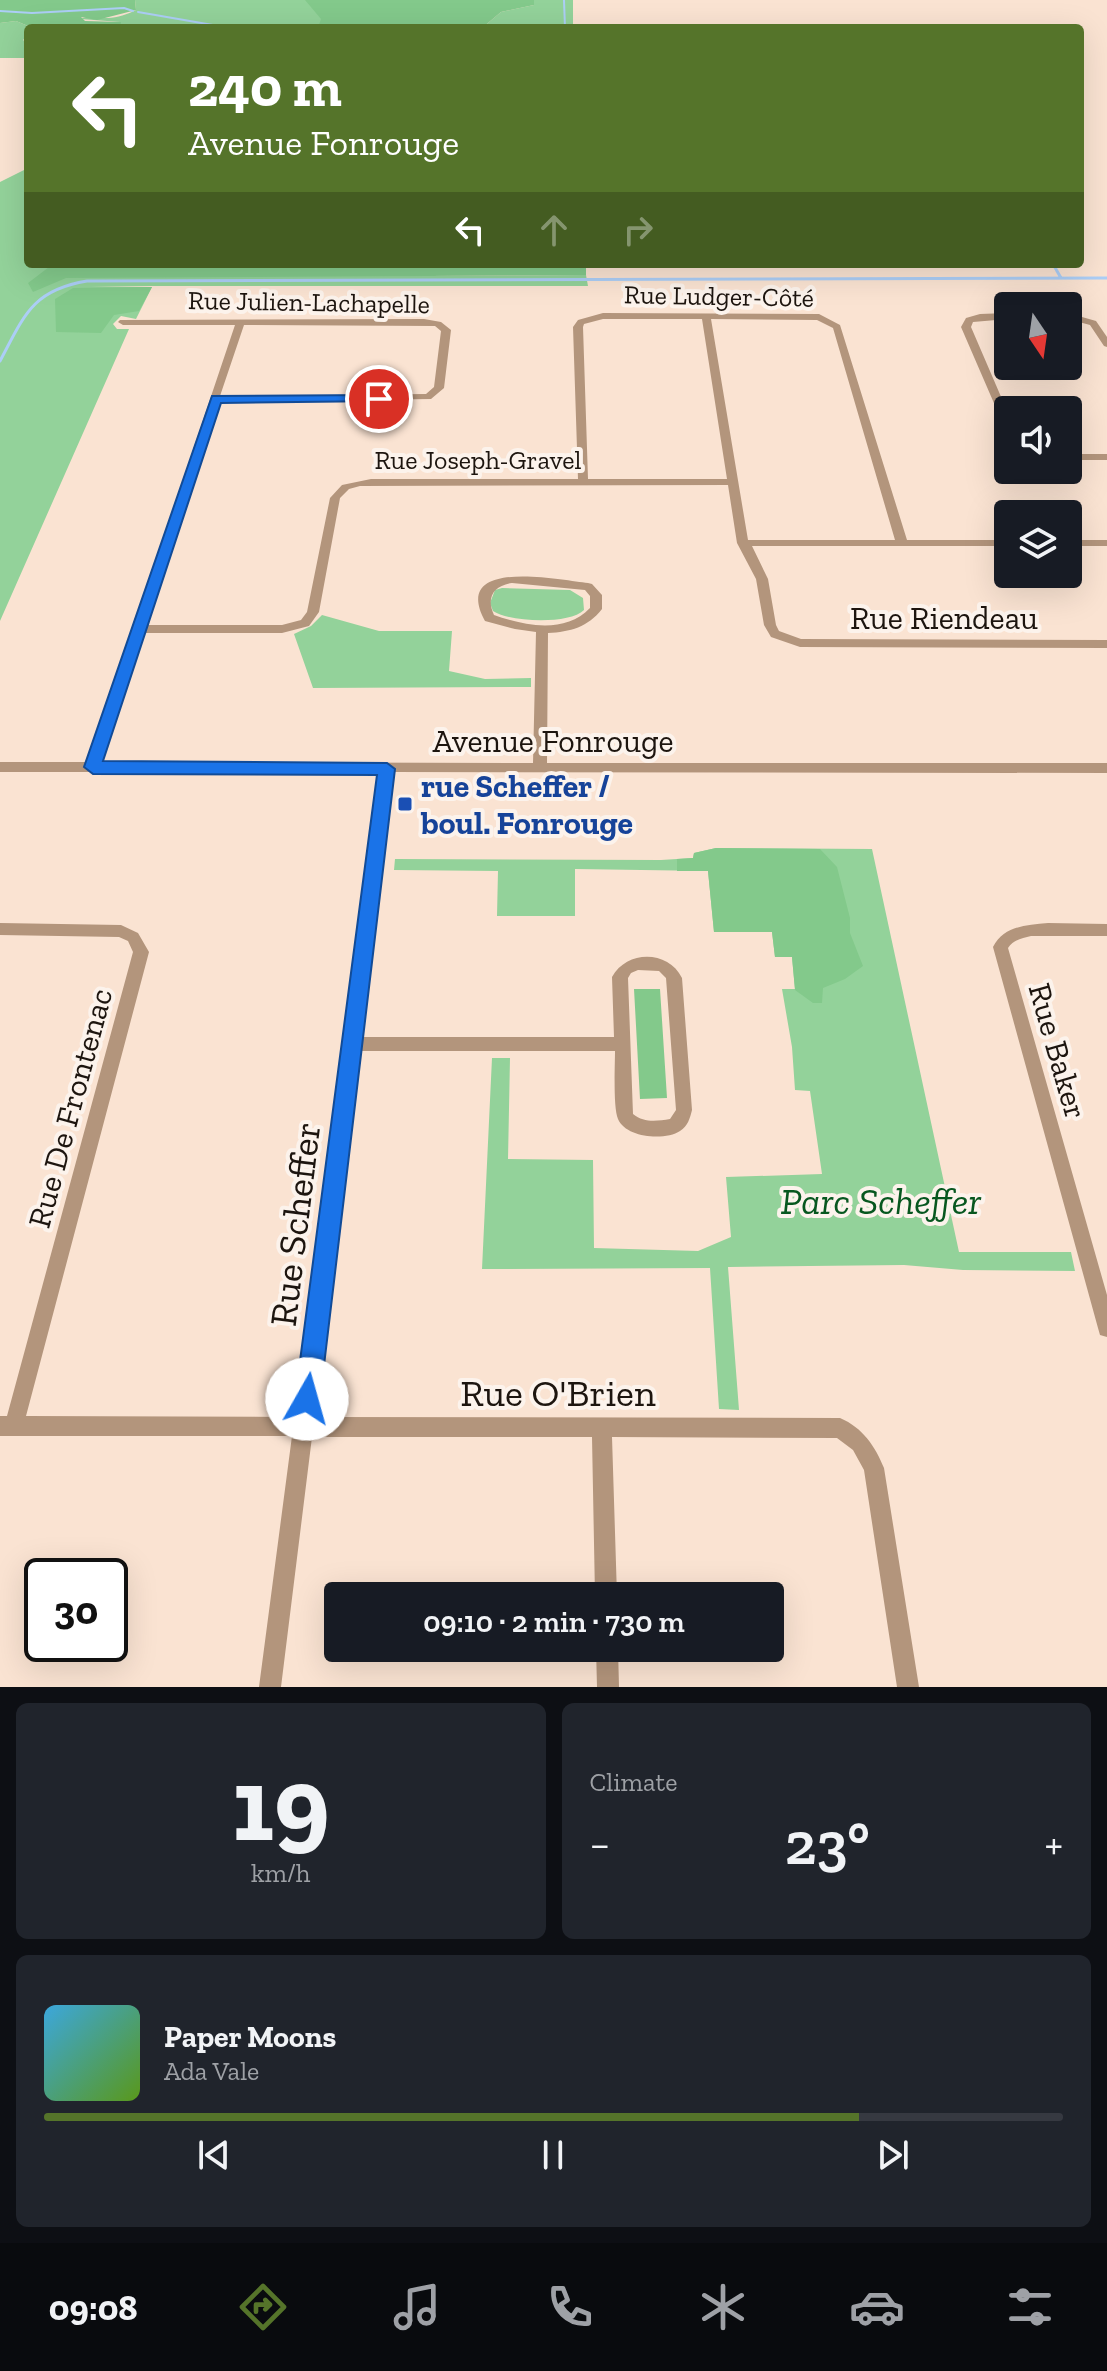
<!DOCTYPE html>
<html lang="en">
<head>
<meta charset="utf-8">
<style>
	:root { --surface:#171b24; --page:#20242c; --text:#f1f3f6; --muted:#9ea1a6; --line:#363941; --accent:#55742a }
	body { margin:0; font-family:"Zilla Slab",serif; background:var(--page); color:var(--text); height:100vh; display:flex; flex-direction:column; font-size:30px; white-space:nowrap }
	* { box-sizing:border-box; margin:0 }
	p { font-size:26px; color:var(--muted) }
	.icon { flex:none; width:44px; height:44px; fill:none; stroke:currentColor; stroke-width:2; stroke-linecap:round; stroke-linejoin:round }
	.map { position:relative; height:1687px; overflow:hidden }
	.side { display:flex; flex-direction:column; gap:16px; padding:16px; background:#0d0f14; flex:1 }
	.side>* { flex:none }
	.top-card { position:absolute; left:24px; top:24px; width:1060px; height:244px; border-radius:8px; box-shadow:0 8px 32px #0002; background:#55742a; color:#fff; overflow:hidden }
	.needle { width:52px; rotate:167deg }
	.controls { position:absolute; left:994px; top:292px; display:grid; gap:16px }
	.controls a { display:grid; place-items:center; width:88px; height:88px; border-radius:8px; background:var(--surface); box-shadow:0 8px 32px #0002; font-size:40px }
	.speed { position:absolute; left:24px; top:1558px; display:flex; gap:16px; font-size:40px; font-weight:700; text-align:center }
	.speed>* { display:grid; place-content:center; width:104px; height:104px; border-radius:50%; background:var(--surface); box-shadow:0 8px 32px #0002; line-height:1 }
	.speed .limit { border:4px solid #111; border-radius:12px; background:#fff; color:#111 }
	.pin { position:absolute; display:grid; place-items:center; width:68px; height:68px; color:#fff; margin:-34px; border:4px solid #fff; border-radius:50%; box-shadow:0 2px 8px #0007 }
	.me { position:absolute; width:88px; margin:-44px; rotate:7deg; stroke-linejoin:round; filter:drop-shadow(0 0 6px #0008) }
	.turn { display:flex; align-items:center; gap:28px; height:168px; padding:0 32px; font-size:36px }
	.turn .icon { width:104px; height:104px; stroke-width:2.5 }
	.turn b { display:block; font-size:56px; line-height:68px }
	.lanes { display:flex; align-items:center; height:76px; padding:0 32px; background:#0003; justify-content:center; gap:40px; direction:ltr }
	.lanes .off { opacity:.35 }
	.big { font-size:60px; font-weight:600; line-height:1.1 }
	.side .card { flex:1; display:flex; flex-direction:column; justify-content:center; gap:12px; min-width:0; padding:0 28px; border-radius:12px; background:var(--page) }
	.side .dial { align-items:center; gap:0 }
	.dial b { font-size:104px; line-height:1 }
	.song { display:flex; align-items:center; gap:24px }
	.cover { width:96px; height:96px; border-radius:12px; background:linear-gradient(135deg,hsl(200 70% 55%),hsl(90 70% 35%)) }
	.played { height:8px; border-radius:4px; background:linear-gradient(90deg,var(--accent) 80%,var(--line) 80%) }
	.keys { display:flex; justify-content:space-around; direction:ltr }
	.heat { display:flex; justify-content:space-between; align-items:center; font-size:44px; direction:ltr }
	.side .tiles { flex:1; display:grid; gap:16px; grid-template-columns:1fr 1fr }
	.card:last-child { grid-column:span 2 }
	.trip { position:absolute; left:324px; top:1582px; width:460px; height:80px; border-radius:8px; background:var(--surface); box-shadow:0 8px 32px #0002; font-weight:600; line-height:80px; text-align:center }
	.tabs { display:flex; height:128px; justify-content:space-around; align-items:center; background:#090b0e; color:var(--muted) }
	.tabs .icon { width:56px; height:56px }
	.tabs .selected { color:var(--accent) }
	.tabs b { font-size:36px; color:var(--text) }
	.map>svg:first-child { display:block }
	.green { fill:#93d29a }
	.forest { fill:#83c98b }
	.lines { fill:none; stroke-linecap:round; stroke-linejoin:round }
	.stream-far1 { stroke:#accef6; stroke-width:2 }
	.stream { stroke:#accef6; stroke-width:3 }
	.minor { fill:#b3957c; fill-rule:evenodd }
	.route { fill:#1a73e8; stroke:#114b97; stroke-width:2 }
	.transit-dot { fill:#1a4fb4; stroke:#fcf3ec; stroke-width:3 }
	.labels { text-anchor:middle; stroke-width:8; stroke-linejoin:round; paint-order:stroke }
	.far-street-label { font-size:26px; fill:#1d150f; stroke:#fcf3ec }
	.street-label { font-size:32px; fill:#1d150f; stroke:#fcf3ec }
	.transit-label { font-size:32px; font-weight:bold; fill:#164399; stroke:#fcf3ec; text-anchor:start }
	.near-park-label { font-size:38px; font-style:italic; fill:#07571f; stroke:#fcf3ec }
	.near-street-label { font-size:38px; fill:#1d150f; stroke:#fcf3ec }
</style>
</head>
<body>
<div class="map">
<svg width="1107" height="1687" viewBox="0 0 1107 1687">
	<rect width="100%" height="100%" fill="#fae3d2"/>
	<path class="green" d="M135,0H478L474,28H120V22L81,19C88,15 97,18 108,18C117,18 128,14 136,10Z
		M534,0H573V28H482L501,12L534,5Z
		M16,21L33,28H28V35L23,40L28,44V58H0V23Z
		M28,168V264H437L436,276L586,275L588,286H91L152,287L136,319L121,316L113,324L117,329H129L0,621V182Z
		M502,588L570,590L583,598L584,610C569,625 509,622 493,611L490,603L495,590Z
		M322,615L379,631H452L449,671L485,679L531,678V687L313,688L294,634L311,626Z
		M716,848L872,849L959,1252H1071L1075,1271L963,1270L904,1265L728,1267L739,1410L719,1409L710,1268L482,1269L492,1058H510L508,1159L593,1160L594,1248L698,1251L731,1237L726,1177L822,1174L810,1091L795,1090L792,1047L782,989H795L792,957H775L772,932H714L708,871L575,869V916H497L498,871L394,870L395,859L661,860L693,858L694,853Z"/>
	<path class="forest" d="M0,0H135L136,10L97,20L81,17L85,21L121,22L120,28H33L16,21L0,23Z
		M305,0H534V5L501,12L482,28H318L321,19Z
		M53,264H586V275L66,278L33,292L28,283Z
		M152,287L139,311L114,315L101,333L56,332L55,299L73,288Z
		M716,848L820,849L837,867L850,918V933L863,966L845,979L823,988L822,1003H813L795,990L792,957H775L772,932H714L708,871H677V859L693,858L694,853Z
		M634,989H660L667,1098L640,1099Z"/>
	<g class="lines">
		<path class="stream-far1" d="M564,0L565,28
			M0,11L32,13L124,8L133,11
			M138,12L230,28"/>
		<path class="stream" d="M1053,264L1061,278
			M0,361C24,316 32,290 87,281L1107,278"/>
		<path class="minor" d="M603,313L819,314L840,325L907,540H1008V546H752L768,579L776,625L779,631L801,639L1107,640V648L800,647L771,637L764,625L756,579L737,543L728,485L360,486L349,489L340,498L319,612L309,626L282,633H143L101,762L533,763L536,632L515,629L485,621C450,557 559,580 588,583L592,584L602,595V609C588,627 570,632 548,633L547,763H1107V773L393,772L361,1037H614L612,977C627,950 668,950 682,978L692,1110C690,1118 688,1126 680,1131C665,1141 626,1138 618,1119C613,1107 615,1066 615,1051H359L314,1417L840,1418C863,1428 875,1446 884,1468L919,1687H897L864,1470L853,1450L837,1438L612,1437L617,1596H595L592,1437H312L281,1687H259L292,1436H0V1416H7L133,952L128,941L119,937L0,935V923L121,925L138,933L149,952L26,1416L295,1417L380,772H0V762H88L235,325H123L118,322L120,320L424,319L441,322L451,330L444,388L431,399L218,402L146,625H282L301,620L307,612L330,498L342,485L371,479H578L573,327L578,320ZM603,319H702L727,479H588L583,327L584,324ZM711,319L817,320L833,328L895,540H748ZM244,325L435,326L441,331L434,387L426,394L220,396ZM512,583L585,590L590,596V608C565,634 525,626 494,615C486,598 493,586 512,583ZM638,970L659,971L666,978L676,1110L670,1119C657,1121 644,1123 633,1114L628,978L631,973Z
			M1008,313V319L973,322L971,327L1008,413V427L1003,424L961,327L966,318L980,314Z
			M1068,313L1096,321L1107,337V347L1104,346L1090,325L1068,319Z
			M1068,454H1107V460H1068Z
			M1068,540H1107V546H1068Z
			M1048,923L1107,924V936H1031C1022,938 1013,940 1008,948L1107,1295V1337L1100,1335L1098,1328L993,947C1004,926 1025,925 1048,923Z
			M596,1648H618L619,1687H597Z"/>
	</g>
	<path class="route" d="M379,395L383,396V401L221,403L103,761L387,763L395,769L320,1399L316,1407L307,1411L299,1407L295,1399L377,775L93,774L84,767L212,396Z"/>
	<rect class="transit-dot" x="397" y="796" width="16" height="16" rx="4"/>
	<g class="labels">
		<g class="far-street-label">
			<text transform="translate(719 296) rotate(1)" y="9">Rue Ludger-Côté</text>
			<text transform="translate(309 302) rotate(1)" y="9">Rue Julien-Lachapelle</text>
			<text x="478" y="469">Rue Joseph-Gravel</text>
		</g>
		<g class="street-label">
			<text x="944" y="629">Rue Riendeau</text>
			<text x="553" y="752">Avenue Fonrouge</text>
			<text transform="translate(1058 1051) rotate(74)" y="11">Rue Baker</text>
			<text transform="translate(70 1108) rotate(-75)" y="11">Rue De Frontenac</text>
		</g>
		<g class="transit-label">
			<text x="421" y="797">rue Scheffer /<tspan x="421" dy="37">boul. Fonrouge</tspan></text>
		</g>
		<g class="near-park-label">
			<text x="881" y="1214">Parc Scheffer</text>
		</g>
		<g class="near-street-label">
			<text transform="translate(295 1224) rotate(-83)" y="13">Rue Scheffer</text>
			<text x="558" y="1406">Rue O'Brien</text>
		</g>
	</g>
</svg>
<div class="controls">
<a><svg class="needle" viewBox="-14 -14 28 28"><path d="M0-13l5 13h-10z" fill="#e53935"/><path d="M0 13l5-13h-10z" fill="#9ea1a6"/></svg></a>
<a><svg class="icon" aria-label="sound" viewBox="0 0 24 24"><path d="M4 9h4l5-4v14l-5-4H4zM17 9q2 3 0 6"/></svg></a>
<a><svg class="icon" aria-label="layers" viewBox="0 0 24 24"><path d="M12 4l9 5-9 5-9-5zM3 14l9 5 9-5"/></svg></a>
</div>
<div class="speed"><div class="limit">30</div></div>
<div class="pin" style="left:379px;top:399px;background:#d93025"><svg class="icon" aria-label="arrive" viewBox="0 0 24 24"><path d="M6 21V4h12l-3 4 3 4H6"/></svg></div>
<svg class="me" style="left:307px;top:1399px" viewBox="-20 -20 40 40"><circle r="19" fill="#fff"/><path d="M0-13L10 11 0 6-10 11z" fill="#1a73e8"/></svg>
<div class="trip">09:10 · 2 min · 730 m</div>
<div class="top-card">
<div class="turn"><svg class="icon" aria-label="left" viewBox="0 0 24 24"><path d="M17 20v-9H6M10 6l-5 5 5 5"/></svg><div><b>240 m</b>Avenue Fonrouge</div></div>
<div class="lanes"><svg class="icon" aria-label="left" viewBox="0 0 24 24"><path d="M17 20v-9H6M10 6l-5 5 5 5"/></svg><svg class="icon off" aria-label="ahead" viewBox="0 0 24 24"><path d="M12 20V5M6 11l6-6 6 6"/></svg><svg class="icon off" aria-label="right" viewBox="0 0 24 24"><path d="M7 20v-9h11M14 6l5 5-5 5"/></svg></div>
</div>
</div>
<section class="side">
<div class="tiles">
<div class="card dial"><b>19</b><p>km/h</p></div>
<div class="card"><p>Climate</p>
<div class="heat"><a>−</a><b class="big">23°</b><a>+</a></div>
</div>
<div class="card">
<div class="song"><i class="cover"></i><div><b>Paper Moons</b><p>Ada Vale</p></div></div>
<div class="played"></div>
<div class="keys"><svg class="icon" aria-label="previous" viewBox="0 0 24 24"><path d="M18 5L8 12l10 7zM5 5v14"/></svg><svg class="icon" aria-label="pause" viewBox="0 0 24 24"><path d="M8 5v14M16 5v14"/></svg><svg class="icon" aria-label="next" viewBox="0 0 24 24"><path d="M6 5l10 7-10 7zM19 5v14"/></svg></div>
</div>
</div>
</section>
<nav class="tabs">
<b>09:08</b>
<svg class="icon selected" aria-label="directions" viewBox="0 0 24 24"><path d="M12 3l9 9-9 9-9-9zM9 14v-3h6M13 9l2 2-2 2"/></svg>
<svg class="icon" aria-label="music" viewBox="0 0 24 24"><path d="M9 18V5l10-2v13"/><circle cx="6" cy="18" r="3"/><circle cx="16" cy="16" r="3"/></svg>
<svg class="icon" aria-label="phone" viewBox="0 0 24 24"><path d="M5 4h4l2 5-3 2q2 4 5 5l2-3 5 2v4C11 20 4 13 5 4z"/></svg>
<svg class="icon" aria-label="climate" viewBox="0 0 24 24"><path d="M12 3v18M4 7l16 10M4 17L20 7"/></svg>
<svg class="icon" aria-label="car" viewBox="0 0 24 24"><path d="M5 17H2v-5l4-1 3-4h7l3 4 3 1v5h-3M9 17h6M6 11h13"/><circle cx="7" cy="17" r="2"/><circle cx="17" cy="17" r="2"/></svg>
<svg class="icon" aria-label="filters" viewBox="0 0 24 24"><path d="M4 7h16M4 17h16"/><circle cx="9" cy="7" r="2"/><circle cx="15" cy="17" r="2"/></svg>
</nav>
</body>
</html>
